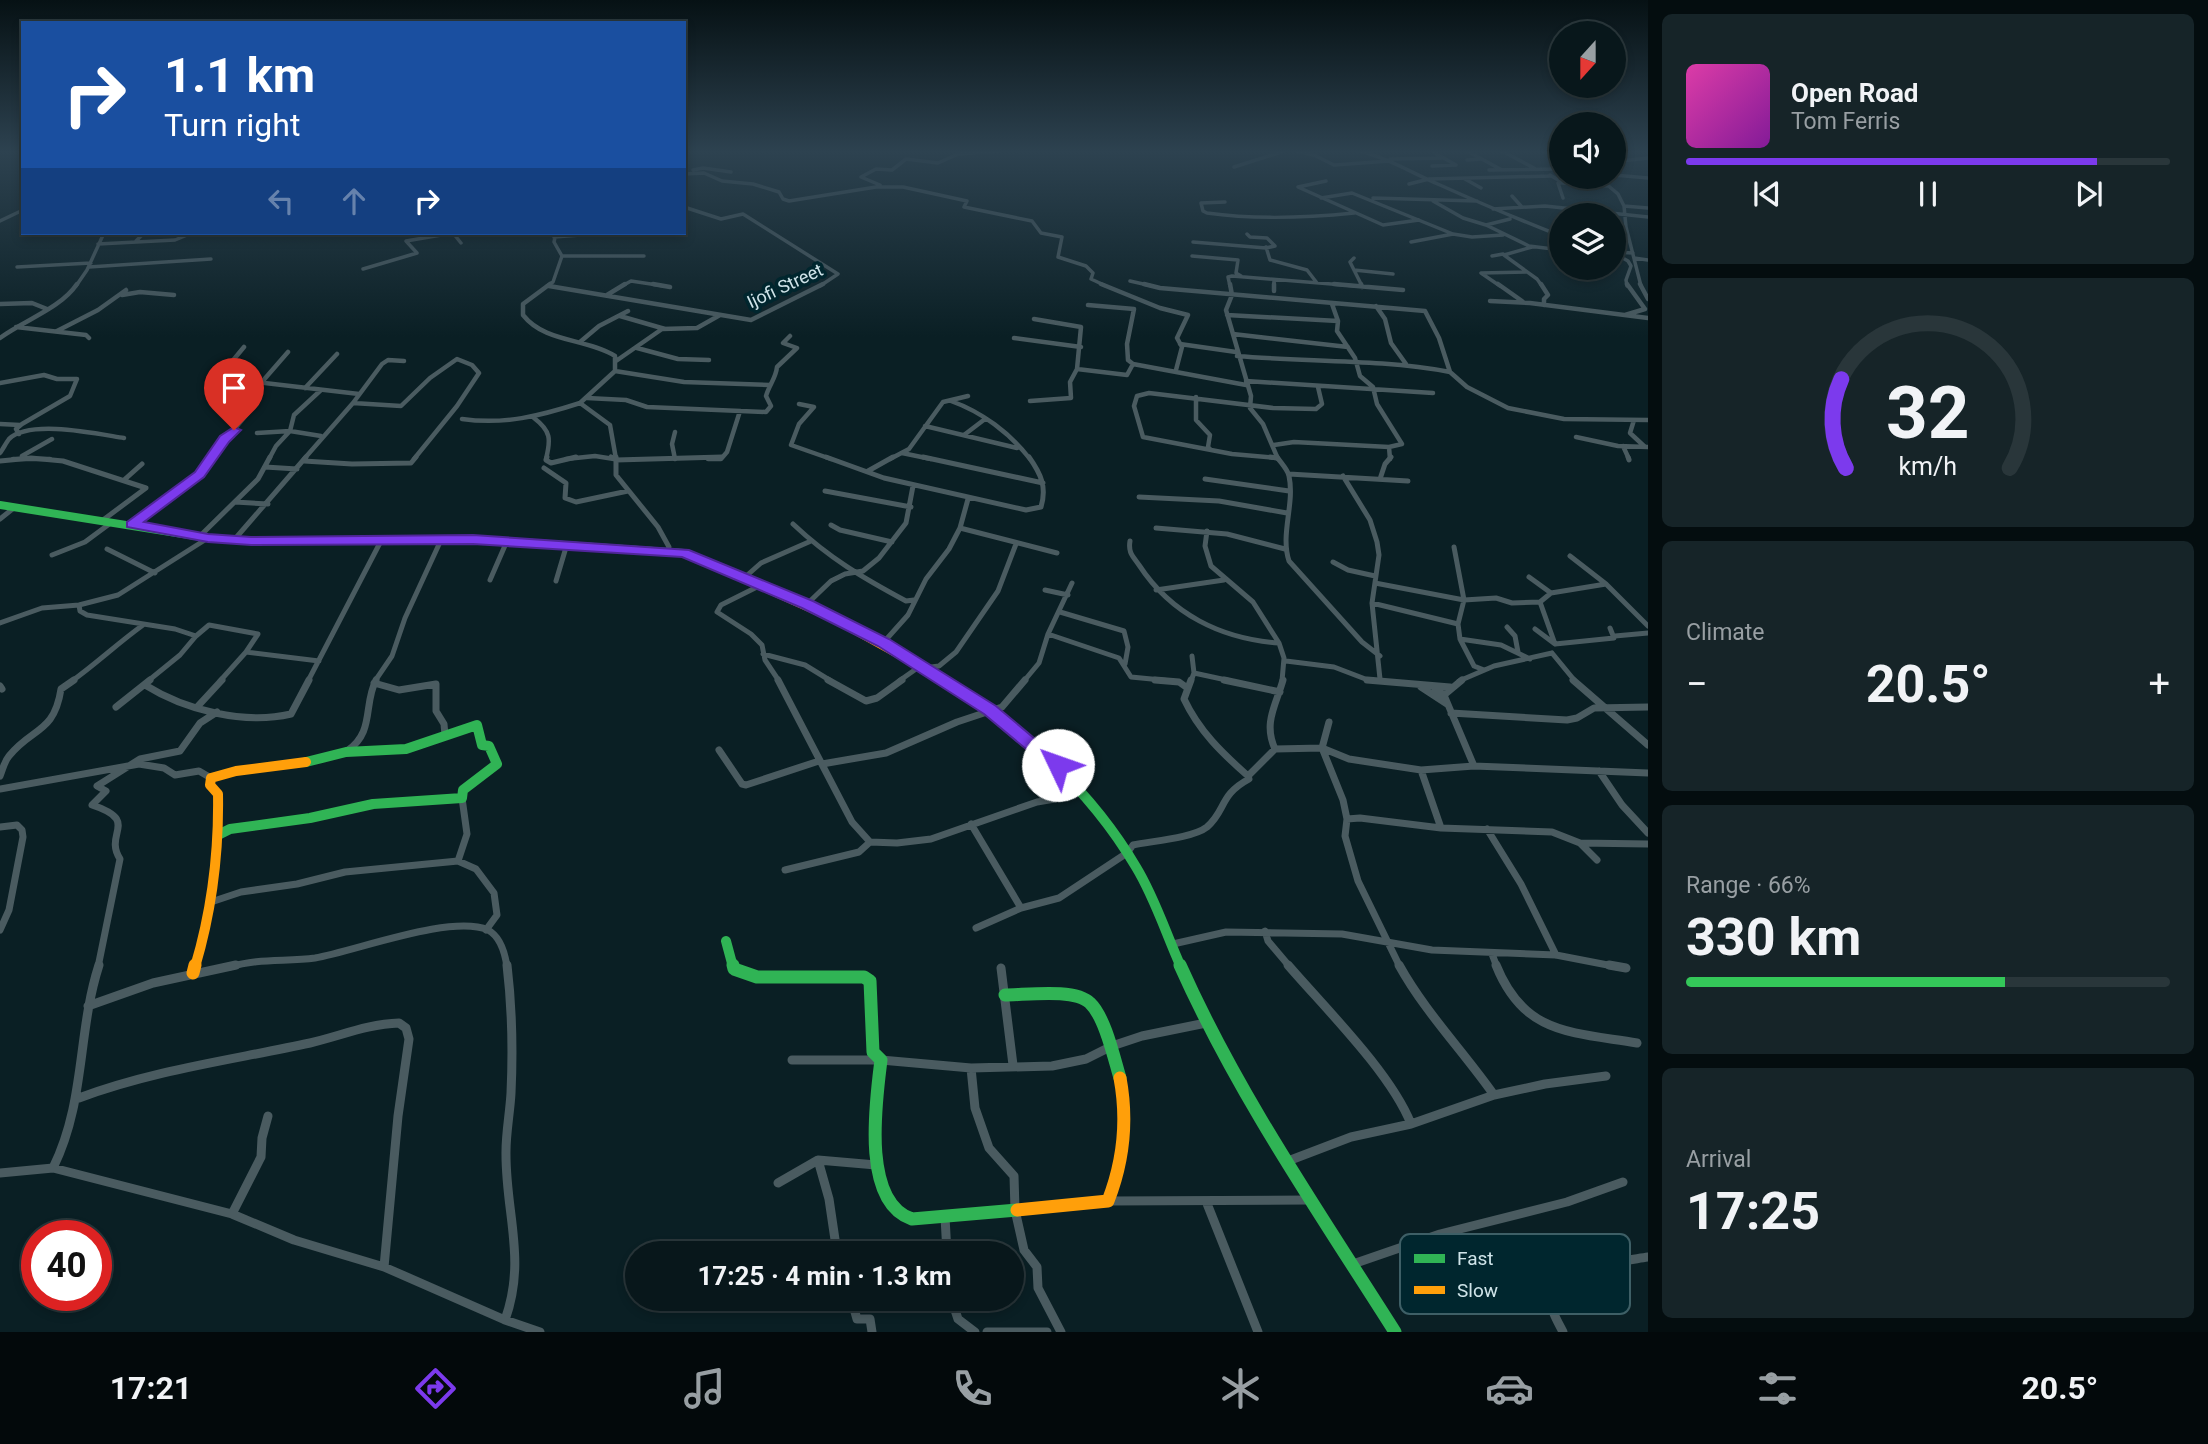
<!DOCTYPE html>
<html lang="en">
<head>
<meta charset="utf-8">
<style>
	:root { --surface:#08171b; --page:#162428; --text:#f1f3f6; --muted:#989fa3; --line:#29363a; --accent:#7c3aed }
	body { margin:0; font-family:Roboto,sans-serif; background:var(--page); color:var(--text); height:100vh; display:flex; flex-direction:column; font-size:26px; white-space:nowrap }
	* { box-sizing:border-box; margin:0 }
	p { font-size:23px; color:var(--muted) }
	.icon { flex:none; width:38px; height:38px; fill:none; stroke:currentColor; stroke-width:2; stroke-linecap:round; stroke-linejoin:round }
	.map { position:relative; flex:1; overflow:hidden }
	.side { display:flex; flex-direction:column; gap:14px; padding:14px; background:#040d0f; width:560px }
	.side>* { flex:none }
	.top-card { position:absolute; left:21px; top:21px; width:665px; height:214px; border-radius:0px; box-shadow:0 4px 10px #0003,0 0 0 2px var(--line); background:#1a4fa0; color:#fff; overflow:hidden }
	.needle { width:46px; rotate:201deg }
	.fabs { position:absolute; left:1549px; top:21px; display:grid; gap:14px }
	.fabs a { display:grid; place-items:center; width:77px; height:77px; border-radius:50%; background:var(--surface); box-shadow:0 4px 10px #0003,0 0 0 2px var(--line); font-size:35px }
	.speed { position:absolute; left:21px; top:1220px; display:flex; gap:14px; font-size:35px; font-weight:700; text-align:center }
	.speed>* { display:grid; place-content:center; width:91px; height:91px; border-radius:50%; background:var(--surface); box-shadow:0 4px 10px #0003,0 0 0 2px var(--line); line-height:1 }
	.speed .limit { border:10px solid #d22; background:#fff; color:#111 }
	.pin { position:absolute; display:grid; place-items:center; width:60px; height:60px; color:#fff; margin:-72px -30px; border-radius:50% 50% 50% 0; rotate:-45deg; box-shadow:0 0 7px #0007 }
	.pin .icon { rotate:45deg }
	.me { position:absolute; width:77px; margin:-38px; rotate:312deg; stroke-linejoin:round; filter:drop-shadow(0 0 5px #0008) }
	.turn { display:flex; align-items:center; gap:24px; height:147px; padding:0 28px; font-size:32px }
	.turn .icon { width:91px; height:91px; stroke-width:2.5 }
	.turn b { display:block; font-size:49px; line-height:60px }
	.lanes { display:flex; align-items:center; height:66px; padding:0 28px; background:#0003; justify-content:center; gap:35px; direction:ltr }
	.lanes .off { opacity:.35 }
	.big { font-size:52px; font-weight:700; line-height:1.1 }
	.side .tile { flex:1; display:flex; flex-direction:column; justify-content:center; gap:10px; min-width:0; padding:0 24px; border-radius:10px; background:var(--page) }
	.side .dial { align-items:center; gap:0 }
	.dial svg { height:182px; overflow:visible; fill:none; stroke:var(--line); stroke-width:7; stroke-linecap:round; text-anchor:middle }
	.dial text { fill:var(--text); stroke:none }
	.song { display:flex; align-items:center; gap:21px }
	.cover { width:84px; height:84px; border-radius:10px; background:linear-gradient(135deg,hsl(320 70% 55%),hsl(290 70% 35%)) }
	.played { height:7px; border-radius:4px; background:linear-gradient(90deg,var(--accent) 85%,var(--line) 85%) }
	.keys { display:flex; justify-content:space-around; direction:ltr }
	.heat { display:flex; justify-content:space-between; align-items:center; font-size:38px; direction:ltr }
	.charge { height:10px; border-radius:5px; background:linear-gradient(90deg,#34c759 66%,var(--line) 0) }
	.trip { position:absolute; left:625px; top:1241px; width:399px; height:70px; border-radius:35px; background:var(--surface); box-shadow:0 4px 10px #0003,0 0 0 2px var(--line); font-weight:700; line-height:70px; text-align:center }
	.tab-bar { display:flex; height:112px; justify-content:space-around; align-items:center; background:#03090b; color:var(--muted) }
	.tab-bar .icon { width:49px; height:49px }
	.tab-bar .active { color:var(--accent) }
	.tab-bar b { font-size:32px; color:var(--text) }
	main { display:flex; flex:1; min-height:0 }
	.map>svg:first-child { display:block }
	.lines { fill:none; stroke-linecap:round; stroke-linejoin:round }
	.street-far4 { stroke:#4a5b60; stroke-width:3.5 }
	.street-far3 { stroke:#4a5b60; stroke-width:4.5 }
	.street-far2 { stroke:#4a5b60; stroke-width:5 }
	.street-far1 { stroke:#4a5b60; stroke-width:7 }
	.street { stroke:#4a5b60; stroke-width:9 }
	.fast-far2 { stroke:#30b455; stroke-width:8 }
	.fast-far1 { stroke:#30b455; stroke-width:10 }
	.fast { stroke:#30b455; stroke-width:13 }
	.slow-far2 { stroke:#ff9f0a; stroke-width:8 }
	.slow-far1 { stroke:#ff9f0a; stroke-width:10 }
	.slow { stroke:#ff9f0a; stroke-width:13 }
	.route { fill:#7c3aed; stroke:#51269a; stroke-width:2 }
	.labels { text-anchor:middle; stroke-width:7; stroke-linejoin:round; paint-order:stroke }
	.far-street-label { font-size:18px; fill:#cfe4e9; stroke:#00262e }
	.key { fill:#00262e; stroke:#3e5f66; stroke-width:2 }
	.key-label { font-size:19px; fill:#cfe4e9 }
</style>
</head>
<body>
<main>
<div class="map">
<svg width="1648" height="1332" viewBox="0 0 1648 1332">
	<rect width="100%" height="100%" fill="#0a1f24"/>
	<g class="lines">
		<path class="street-far4" d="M1297,151L1314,155L1334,165L1389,161
			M1359,151C1388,158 1412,173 1440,185C1480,203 1520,220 1561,236
			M1433,151L1442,158
			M1467,151L1502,170
			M1502,151L1534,168
			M1543,151L1561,158
			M1390,159L1442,158
			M1467,160L1481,159
			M1432,166L1456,165L1442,157
			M1614,166L1621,161L1648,158
			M1234,167L1284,151
			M693,170L703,168L731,172
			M1489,170L1561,169
			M684,174L704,173L722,181L753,184L779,192L783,199L789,201L876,187H903L967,201L964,207L1032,221L1041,233L1062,237L1058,257L1086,266L1093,273L1091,279L1106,286
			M1550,175L1563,183L1609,186
			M1614,175L1648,178
			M1598,177L1618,194L1624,206L1626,227L1641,286
			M1465,179L1481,188
			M1326,181L1298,187L1383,225L1419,220
			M1561,183H1558L1563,198
			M1409,184L1429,179L1551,176
			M880,185L861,177L876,169L892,170L906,159L938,163L958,154L999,151
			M1512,196L1521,206
			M1321,198L1352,193L1453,234
			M1373,198L1477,201
			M1436,200L1433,201L1463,218L1486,225
			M1225,202L1201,203L1203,211L1207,213C1256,220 1305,218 1354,213
			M1624,206L1648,208
			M684,207L721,219L743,214L838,274L820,286
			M1493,209L1545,206L1648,217
			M1510,219L1486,225L1529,246L1561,250
			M0,221L23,210
			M453,233L461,243
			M554,237L607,233
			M1614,237L1629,239
			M136,241L144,233
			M1193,242L1266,248L1275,246L1267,238L1250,237L1247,234
			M1411,242L1453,234L1472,237L1503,235
			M98,244L175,240L192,233
			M1266,247L1270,260L1307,270L1317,283
			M1532,247L1504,255L1537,279L1542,286
			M1614,252L1633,253
			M1614,253L1628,261L1631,266L1626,280L1627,286
			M562,256H644
			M1192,256L1238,260L1236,273L1241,276
			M1492,256L1503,254
			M1354,258L1350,262L1362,286
			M1634,258L1648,260
			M17,267L91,263
			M89,267L211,259
			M363,269L417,253L406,241L453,233
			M1354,270L1393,274
			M1274,280V286
			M1130,281L1152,286
			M76,286L87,270L104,233
			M547,286L553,282L562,256L554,242L556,233
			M622,286L631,281L664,286
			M1230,286L1228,277L1232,276L1356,286
			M1500,286L1481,273L1526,272"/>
		<path class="street-far3" d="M550,284L523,304V315C545,343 586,338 615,356V371L580,403L610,425L616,459
			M653,284L670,287
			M1101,284L1160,308L1188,315L1177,338L1182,347L1176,370
			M1144,284L1160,288L1425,311L1439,338L1450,372L1467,387L1508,408L1564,419L1648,420
			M1230,284L1232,295L1226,310L1251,396L1250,408L1263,424L1278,459
			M1274,284V291
			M1334,284L1403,290
			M1361,284L1362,287
			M1498,284L1522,301
			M1541,284L1548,295L1544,299V305
			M1640,284L1648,299
			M549,286L751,320L823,284
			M122,295L140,292L174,295
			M607,295L625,284
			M1490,301L1530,303L1648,318
			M0,304L32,303L47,309
			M1088,305L1134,309L1127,344L1128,360L1133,364L1246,385
			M1376,306L1385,319L1391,343L1406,364
			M1227,315L1338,321
			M1625,315L1645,309L1627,284
			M620,316L665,329
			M1034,319L1081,327L1077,369L1127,375L1133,364
			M16,327L86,335L89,338
			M57,331L98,310L126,290
			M1233,334L1348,347
			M0,338C24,320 60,309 77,284
			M1014,338L1081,347
			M580,342L599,326L628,311
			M1180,344L1236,352
			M244,347L220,376L222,378L359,394
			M637,348L678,359L709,360
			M1237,356C1308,362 1380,359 1450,372
			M616,361L662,329L697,328L720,315
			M615,371L684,382L769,385
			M1246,381L1433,393
			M0,383L44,375L57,379H77L70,396L22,424L16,429L19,434
			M261,383L288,352
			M305,388L337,354
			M1196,397V420L1210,435L1208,447L1211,450
			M587,398L626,400L647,407L766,412L771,406L766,396C769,385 776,378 777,367L797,348L783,343L790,336
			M951,401C982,412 1010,433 1030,459
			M1030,401L1071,398L1070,382L1077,369
			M353,403L401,406L430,378L457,359L472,365L479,373L457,406L414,459
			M799,404L814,407L799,424L791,445L831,459
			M534,418C551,431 551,439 546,459
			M462,419C504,425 540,416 580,403
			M1634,420L1630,433L1644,446
			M0,424L20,425
			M925,426L1017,448
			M675,432L672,444L675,459
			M257,433L290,431L321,436
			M964,435L985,419
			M1576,437L1618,446L1648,447
			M1274,445L1294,442L1389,447L1402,444L1377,404L1373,387L1360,376L1355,358L1337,331L1338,321L1332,304
			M1623,446L1629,459
			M1389,447L1390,459
			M0,453C3,449 6,443 9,439C30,419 98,434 124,438
			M902,453L931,459
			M22,456L52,439
			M1277,458L1232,454L1143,437L1134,406L1137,396L1149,393L1273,408L1316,409L1322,404L1318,387
			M13,459H50
			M210,459L251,409
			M269,459L276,446L290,431L294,415L321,390
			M304,459L353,403L382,364L388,360L404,361
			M566,459L595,456L614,459
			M708,459H721L727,452L740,411
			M890,459L909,449L943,402L968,396"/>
		<path class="street-far2" d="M547,457L546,460L551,463L576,457
			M611,457L616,460L722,457
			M616,457V475L658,527L669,547L668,550
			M826,457L884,478L1026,510L1041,507C1047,487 1041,474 1029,457
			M923,457L1043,483
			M1270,457L1277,458
			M1277,457C1281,463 1288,470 1289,476C1295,504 1280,534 1289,561L1362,642L1380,656
			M1628,457L1629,460
			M0,461L31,458L63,461L146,488L103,520
			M304,461L352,464L411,463L416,457
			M265,467L297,469
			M544,468L566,483L565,498L576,502L628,491
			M868,471L893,457
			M1289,474L1408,481
			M1343,476L1370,520L1377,542L1379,555L1372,603L1380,679
			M1205,479L1289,491
			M1380,479L1385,464L1391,457
			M124,480L142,464
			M825,491L911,507
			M1139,497L1219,501L1287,513
			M235,502L268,504
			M0,519L15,507
			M132,524L199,474L211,457
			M793,524C829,558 863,578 906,601L914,600
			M831,525L840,530L892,542
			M960,528L1057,553
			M1156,528L1227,534L1285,549
			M1207,531L1205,546L1211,566L1253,602L1279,643L1284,658L1282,681
			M200,536L258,479L270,457
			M234,540L306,457
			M1130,541C1128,553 1133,556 1139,565C1171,614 1221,639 1279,643
			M1454,547L1464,600L1458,624L1460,639L1474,666L1484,670
			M107,549L155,573
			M52,555L85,542L112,522
			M1570,556L1606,584L1648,626
			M1333,562L1348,570L1375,576
			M1529,577L1551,593
			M744,578L761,563L811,541
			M490,580L507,541
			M556,581L567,544
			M1375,583L1464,600L1496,598L1512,603L1540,602L1551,593L1606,584
			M761,585L721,605L717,612L751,634L762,645L765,660L779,681
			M1045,590L1068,595
			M1156,590L1224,580
			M1540,602L1555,644L1614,638L1610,628
			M1372,603L1458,624
			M807,604L831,581L845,574L863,571L879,558L906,523L913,486
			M79,605L80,611L87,615L175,629L196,636L209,625L258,634L246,652L319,661
			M1060,612L1124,631L1128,647L1125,664
			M0,623L42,608L79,605L118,595L208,538
			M1507,627L1515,636L1518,652
			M1535,629L1555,644
			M1048,634L1072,583
			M1615,636L1648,633
			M1460,639L1501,645L1530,659
			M883,643L908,615L926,579L949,549L960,528L968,499
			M1552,653L1575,681
			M763,654L805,665L831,681
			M1286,661L1334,667L1368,680L1383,681
			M1194,673L1231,681
			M72,681C97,663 118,643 143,625
			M148,681L180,655L196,636
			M220,681L246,652
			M308,681L382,539
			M375,681L392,656L405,618L441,540
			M899,681L916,669L939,666L956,652L998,591L1016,544
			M1024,681L1039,663L1048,634L1119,658L1131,677L1172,681
			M1191,681L1194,673L1192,656
			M1459,681L1494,666L1552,653"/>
		<path class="street-far1" d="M778,680L852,822L870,842L897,843L931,839L1037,802L1067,797L1081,791
			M828,680L866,701L877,698L902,680
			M1155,680L1179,682L1186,687
			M1191,680L1184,699C1199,731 1222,753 1248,776
			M1224,680L1280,692
			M1367,680L1450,687
			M1573,680L1648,745
			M374,683L399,690L436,684V711L444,724L445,735
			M145,685C185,710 244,725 291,714L309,680
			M0,686L2,689
			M1421,687L1447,704
			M1434,687L1444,695L1474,766
			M1444,695L1462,680
			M198,706L222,680
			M116,707L150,680
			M1451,713L1567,720L1577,718L1594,708L1648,707
			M1329,722L1322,748L1343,800L1347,819L1345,836L1358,881L1400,967
			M1275,749C1263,723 1276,705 1283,680
			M719,750L742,784L746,785L819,761
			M347,751C375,732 363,705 376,680
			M822,764L886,753L957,722L1002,707L1025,680
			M1421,770L1441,828
			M1599,771L1622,805L1648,833
			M0,776C3,769 4,762 9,756C32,727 54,734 61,689L74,680
			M0,789L139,764L164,768L175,775L199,771L211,778
			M1347,819L1360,818L1441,828L1552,832L1580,843L1597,860
			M971,824L1021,908
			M0,827L17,825L22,830L23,837L9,910L0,930
			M1487,829L1521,884L1556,955
			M1580,843L1648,844
			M458,861L467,834L462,798
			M785,870L859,852L870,842
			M211,902L241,892L297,884L345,872L458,861L476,869L494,893L497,915L486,930
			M976,928L1021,908L1059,898L1127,853L1133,845C1152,841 1193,838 1207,827C1226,811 1219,795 1249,779L1248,776L1275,749L1322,748L1349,759L1421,770L1474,766L1648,773
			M1265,931L1268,941L1290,967
			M1173,944L1226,932L1342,934L1432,950L1556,955L1618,967
			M1492,954L1497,967
			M98,967L120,859C103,833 141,821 92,805L106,791L97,786L140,759L180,751L200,723L217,712
			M230,967C258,958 287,962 315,958C356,951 451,914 488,930C501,937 505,953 507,967"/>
		<path class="street" d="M1288,965C1325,1008 1391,1073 1411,1124
			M1399,965C1425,1012 1463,1051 1494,1095
			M1496,965C1524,1035 1571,1032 1637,1043
			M1609,965L1626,968
			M1001,968L1013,1065
			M88,1006L153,983L236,965
			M792,1060H881L971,1068L1052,1066L1086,1059L1112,1046L1142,1036L1206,1023
			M971,1068L975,1108L989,1148L1014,1176L1015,1210L1024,1250L1037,1267L1038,1288L1061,1332
			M79,1098C154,1070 232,1060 310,1043C340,1036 368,1024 399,1023L406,1028L409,1039L398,1116L384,1267
			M818,1160L829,1199L837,1253
			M1288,1161L1351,1137L1411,1124L1494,1095L1545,1084L1606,1076
			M53,1168C86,1101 77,1033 99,965
			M0,1173L53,1168L232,1214L294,1240L384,1267L505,1320L540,1332
			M778,1183L818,1160L876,1165
			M1110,1201L1309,1200
			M1206,1201L1258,1332
			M232,1214L261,1157L262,1138L268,1116
			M945,1217L947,1253
			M1353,1264L1440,1234L1567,1202L1623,1182
			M851,1298L857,1319H870L872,1332
			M951,1298L958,1319L975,1332
			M505,1320C527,1259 505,1212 506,1151C506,1132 510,1112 511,1093C513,1050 512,1007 507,965
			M987,1332H1047
			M1563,1332C1558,1322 1549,1308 1551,1296C1556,1267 1625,1261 1648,1257"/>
		<path class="fast-far2" d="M0,505L208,538L251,541L473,539L684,553L715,566"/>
		<path class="fast-far1" d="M1019,733C1065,771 1106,816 1136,867C1155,898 1166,934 1181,967
			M220,834L230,829L310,818L373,804L462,798L463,790L497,764L489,746L482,745L477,725L406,749L346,752L306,762
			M726,941L733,967"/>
		<path class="fast" d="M733,965L734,969L757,977H864L870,981L873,1052L881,1060C876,1101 861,1202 912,1219L1017,1210
			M1180,965C1238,1095 1319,1212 1395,1332
			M1005,995C1026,995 1075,988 1090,1003C1105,1017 1114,1058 1120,1078"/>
		<path class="slow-far2" d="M715,566L834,619L946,681"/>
		<path class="slow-far1" d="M944,680L1019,733
			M195,967C212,910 219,853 218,794L210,785L211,778L236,771L306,762"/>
		<path class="slow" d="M193,973L195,965
			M1017,1210L1108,1201C1124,1160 1128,1121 1120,1078"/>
	</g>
	<linearGradient id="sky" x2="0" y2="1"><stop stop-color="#061114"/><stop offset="0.45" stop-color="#2d4250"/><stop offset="1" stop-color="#2d4250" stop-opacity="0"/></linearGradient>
	<rect width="1648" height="337" fill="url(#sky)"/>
	<path class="route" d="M234,427L241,430L229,442L204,477L144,522L208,534L251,537L473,535L689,550L813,601L889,639L996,706L1066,765L1064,770H1051L984,714L878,646L802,608L682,557L473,544L251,545L208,542L127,527V522L195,472L220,436Z"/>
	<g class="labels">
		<g class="far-street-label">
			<text transform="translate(785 286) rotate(-25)" y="6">Ijofi Street</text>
		</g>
	</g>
	<rect x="1400" y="1234" width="230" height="80" rx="10" class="key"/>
	<rect x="1414" y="1254" width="31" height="9" fill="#30b455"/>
	<rect x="1414" y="1286" width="31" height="8" fill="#ff9f0a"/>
	<g class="key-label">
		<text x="1457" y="1265">Fast</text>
		<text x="1457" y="1297">Slow</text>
	</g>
</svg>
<div class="fabs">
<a><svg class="needle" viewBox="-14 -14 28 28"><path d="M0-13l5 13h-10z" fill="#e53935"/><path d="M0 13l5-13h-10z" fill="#989fa3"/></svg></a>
<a><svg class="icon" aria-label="sound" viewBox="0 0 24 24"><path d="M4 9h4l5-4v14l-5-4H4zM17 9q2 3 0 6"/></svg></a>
<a><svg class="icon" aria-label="layers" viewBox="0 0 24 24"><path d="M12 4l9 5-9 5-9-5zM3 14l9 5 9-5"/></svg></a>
</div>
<div class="speed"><div class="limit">40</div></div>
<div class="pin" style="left:234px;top:430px;background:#d93025"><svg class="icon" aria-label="arrive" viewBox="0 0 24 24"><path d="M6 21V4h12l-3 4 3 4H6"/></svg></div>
<svg class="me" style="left:1058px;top:765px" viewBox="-20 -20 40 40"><circle r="19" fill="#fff"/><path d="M0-13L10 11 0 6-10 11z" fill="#7c3aed"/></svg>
<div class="trip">17:25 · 4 min · 1.3 km</div>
<div class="top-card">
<div class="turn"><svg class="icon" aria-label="right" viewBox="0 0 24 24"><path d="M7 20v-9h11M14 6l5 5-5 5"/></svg><div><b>1.1 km</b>Turn right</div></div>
<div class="lanes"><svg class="icon off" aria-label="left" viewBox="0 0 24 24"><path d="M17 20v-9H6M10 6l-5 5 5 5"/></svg><svg class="icon off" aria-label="ahead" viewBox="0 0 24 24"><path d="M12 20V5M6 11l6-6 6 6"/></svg><svg class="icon" aria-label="right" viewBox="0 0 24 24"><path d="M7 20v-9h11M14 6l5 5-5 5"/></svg></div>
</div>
</div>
<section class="side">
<div class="tile">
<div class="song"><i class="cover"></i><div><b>Open Road</b><p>Tom Ferris</p></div></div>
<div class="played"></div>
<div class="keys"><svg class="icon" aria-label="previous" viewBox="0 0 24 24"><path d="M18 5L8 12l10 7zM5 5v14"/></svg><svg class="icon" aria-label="pause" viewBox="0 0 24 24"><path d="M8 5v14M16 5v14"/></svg><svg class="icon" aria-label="next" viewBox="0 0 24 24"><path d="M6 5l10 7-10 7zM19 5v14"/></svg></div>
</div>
<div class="tile dial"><svg viewBox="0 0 100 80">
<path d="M14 69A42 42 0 1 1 86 69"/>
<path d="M14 69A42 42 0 0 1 12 30" stroke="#7c3aed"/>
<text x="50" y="56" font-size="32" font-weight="700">32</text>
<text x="50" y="72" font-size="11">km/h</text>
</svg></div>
<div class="tile"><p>Climate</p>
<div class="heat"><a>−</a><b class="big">20.5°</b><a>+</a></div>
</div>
<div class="tile"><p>Range · 66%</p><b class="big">330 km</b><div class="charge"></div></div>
<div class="tile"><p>Arrival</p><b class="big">17:25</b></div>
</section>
</main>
<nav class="tab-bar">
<b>17:21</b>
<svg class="icon active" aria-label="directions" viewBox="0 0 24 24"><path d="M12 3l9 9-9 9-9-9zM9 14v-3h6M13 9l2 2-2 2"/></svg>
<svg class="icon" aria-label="music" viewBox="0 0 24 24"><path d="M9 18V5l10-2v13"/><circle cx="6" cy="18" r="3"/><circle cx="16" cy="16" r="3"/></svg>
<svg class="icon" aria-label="phone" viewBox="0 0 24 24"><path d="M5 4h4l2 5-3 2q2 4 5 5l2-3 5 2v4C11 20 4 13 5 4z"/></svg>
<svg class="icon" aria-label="climate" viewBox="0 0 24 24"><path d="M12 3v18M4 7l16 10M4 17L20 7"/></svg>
<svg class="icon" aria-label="car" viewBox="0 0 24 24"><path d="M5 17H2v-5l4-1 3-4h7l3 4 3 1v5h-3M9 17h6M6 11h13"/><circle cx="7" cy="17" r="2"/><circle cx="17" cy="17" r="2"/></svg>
<svg class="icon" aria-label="filters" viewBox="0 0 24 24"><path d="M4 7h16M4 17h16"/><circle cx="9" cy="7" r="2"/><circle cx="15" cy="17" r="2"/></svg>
<b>20.5°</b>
</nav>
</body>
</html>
